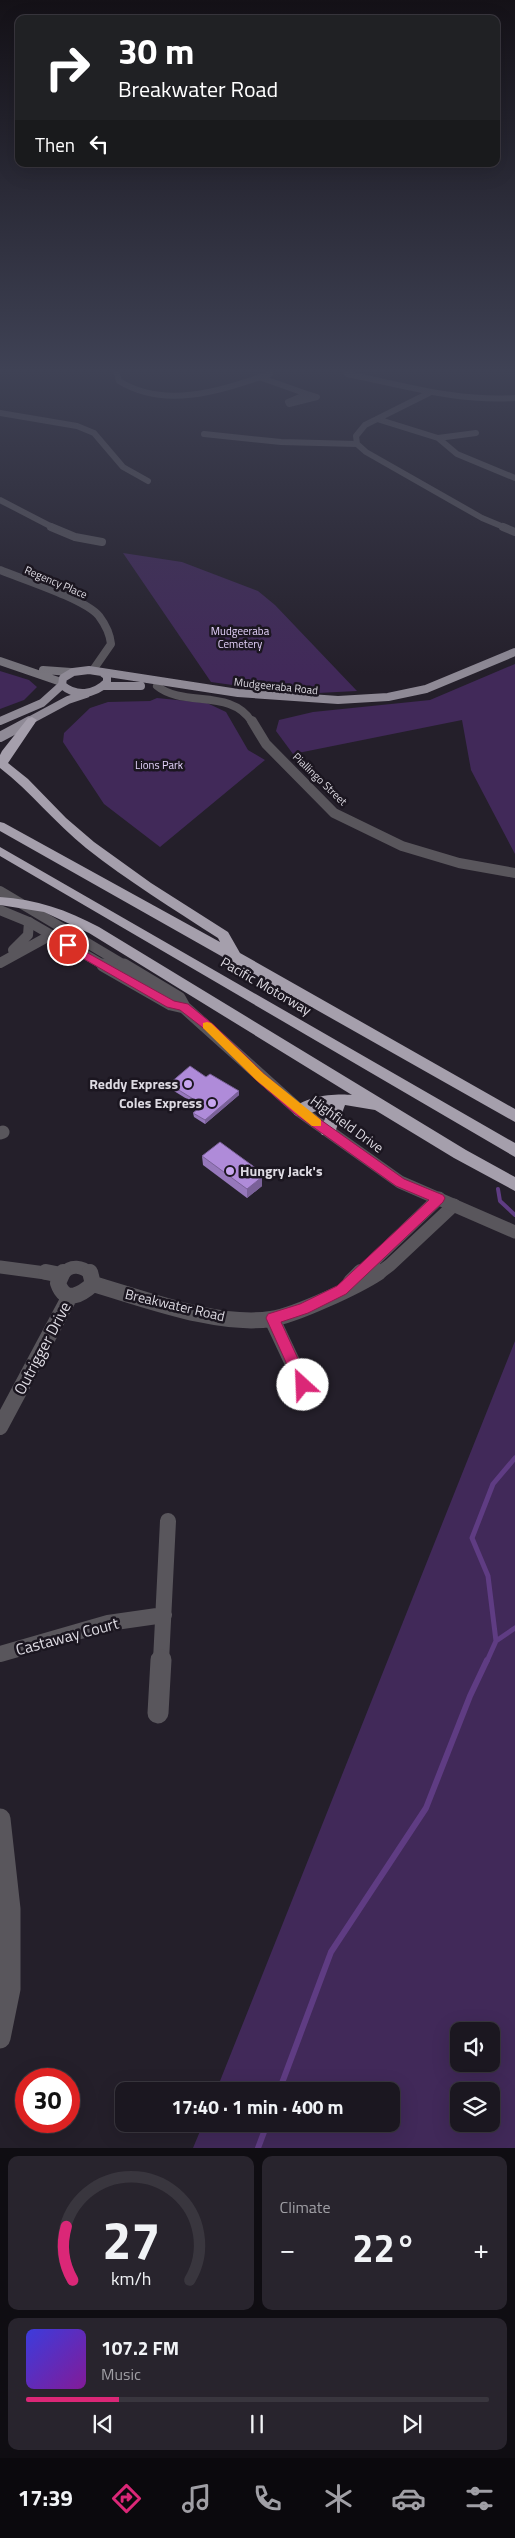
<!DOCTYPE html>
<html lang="en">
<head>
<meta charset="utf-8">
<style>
	:root { --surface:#1b1720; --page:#28242d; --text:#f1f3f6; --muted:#a09fa5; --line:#39363e; --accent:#db2777 }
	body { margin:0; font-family:"Titillium Web",sans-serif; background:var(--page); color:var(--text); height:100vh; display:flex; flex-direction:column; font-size:19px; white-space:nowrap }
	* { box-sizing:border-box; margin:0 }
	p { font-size:16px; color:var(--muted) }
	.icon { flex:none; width:28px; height:28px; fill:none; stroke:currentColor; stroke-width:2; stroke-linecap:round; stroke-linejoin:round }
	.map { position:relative; height:2148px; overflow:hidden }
	.side { display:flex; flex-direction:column; gap:8px; padding:8px; background:#0f0d12; flex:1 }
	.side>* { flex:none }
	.hud { position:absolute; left:15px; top:15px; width:485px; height:152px; border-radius:10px; box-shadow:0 5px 20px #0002,0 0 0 1px var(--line); background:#202124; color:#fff; overflow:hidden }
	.fabs { position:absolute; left:450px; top:2022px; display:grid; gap:10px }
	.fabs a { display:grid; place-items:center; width:50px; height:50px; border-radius:10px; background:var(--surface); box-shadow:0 5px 20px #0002,0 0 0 1px var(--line); font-size:25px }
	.speed { position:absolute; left:15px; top:2068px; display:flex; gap:10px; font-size:25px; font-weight:700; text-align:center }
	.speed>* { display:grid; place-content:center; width:65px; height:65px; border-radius:50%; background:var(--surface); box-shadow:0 5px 20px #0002,0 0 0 1px var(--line); line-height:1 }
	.speed .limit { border:8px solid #d22; background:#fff; color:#111 }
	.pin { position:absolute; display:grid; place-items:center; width:42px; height:42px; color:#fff; margin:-21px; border:2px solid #fff; border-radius:50%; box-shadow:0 1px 5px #0007 }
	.me { position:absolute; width:55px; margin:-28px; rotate:335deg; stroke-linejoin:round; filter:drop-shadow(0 0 4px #0008) }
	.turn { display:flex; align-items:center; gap:18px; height:105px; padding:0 20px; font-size:22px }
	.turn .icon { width:65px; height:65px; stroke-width:2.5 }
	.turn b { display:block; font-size:35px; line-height:42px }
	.then { display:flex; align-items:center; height:48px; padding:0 20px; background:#0003; gap:10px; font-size:19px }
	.big { font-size:38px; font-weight:700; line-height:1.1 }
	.side .widget { flex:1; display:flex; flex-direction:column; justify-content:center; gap:8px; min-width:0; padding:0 18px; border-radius:10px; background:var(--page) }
	.side .dial { align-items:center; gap:0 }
	.dial svg { height:130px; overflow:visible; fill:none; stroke:var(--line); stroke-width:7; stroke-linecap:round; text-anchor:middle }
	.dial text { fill:var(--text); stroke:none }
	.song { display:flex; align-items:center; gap:15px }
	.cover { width:60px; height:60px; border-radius:8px; background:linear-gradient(135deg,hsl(240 70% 55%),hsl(290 70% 35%)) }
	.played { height:5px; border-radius:2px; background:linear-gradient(90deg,var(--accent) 20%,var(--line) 20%) }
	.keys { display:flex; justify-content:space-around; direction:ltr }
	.heat { display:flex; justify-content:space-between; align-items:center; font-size:28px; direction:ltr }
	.side .tiles { flex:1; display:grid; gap:8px; grid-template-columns:1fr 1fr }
	.widget:last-child { grid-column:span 2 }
	.trip { position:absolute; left:115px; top:2082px; width:285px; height:50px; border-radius:10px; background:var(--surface); box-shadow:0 5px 20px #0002,0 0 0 1px var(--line); font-weight:700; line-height:50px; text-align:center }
	.tab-bar { display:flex; height:80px; justify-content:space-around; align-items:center; background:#0b090d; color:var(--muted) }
	.tab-bar .icon { width:35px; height:35px }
	.tab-bar .current { color:var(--accent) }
	.tab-bar b { font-size:22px; color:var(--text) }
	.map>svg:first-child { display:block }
	.green { fill:#412959; fill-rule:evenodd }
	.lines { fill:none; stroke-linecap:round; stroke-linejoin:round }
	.stream-far2 { stroke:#5f3c83; stroke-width:4 }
	.stream-far1 { stroke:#5f3c83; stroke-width:5 }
	.stream { stroke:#5f3c83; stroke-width:6 }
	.minor-far5 { stroke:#59565c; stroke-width:6 }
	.minor-far4 { stroke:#59565c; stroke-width:8 }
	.minor-far3 { stroke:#59565c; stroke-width:10 }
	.minor-far2 { stroke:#59565c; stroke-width:13 }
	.minor-far1 { stroke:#59565c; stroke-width:16 }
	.minor { stroke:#59565c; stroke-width:21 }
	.tertiary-far1 { stroke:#59565c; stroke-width:10 }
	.tertiary { stroke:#59565c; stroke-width:13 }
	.secondary { stroke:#77747c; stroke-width:8 }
	.primary-far1 { stroke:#8f8a96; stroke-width:8 }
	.primary { stroke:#8f8a96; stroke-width:10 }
	.motorway { fill:#a59fac; fill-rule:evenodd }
	.wall { fill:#9678bb }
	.shaded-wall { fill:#7a6198 }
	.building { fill:#af8bd9; stroke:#7a6198 }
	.route { fill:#db2777; stroke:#8e194d }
	.slow { fill:#f59e0b }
	.poi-dot { fill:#c7a6ef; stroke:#1b1620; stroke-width:2 }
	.labels { text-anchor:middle; stroke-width:5; stroke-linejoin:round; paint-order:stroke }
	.far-street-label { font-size:11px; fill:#dddae2; stroke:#1b1620 }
	.far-park-label { font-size:11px; fill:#e4d2fb; stroke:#1b1620 }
	.street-label { font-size:14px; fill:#dddae2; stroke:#1b1620 }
	.poi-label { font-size:14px; font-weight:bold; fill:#dddae2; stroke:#1b1620; text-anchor:end }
	.near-street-label { font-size:16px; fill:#dddae2; stroke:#1b1620 }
</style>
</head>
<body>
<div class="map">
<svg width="515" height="2148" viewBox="0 0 515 2148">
	<rect width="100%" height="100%" fill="#241f2a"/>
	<path class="green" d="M123,553L182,562L258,591L275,605L357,691L298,694L211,682Z
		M515,664V854L471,770L462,720L293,754L276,731L279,720L313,712L430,700Z
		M0,671L29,680L37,687L24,700L0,709Z
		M157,698L207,703L226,712L248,750L265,760L160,847L104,804L63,742L64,733L90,708L108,702L150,701Z
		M515,1341V2148H193L203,2124H391V2091H216ZM491,2031V2064H459V2031ZM491,2091V2124H459V2091Z"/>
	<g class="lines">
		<path class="stream-far2" d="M498,1189L500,1201L515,1215"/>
		<path class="stream-far1" d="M496,1641L488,1576L472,1538L493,1484L515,1458
			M487,1661L496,1641L515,1628"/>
		<path class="stream" d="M279,2091L331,1952L426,1808L470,1696L487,1660
			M258,2148L267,2124"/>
		<path class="minor-far5" d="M117,374L119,381C166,410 221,390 270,374
			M347,374C403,385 457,402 515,398
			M259,377L307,394
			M429,393L365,425L356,436L357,444L366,452L482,518L506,528
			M307,394L317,397L289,404L288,402Z
			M0,413L77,426L94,433L123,467L148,481
			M377,419L438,438L457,454L515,478
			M204,434L281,442L357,444
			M438,438L476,433
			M0,500L54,528"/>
		<path class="minor-far4" d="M51,527L75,537L102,542
			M503,527L515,532
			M0,570C22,579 85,599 99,616C105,624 110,634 111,644L93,670
			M157,686C184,708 231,688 252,722"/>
		<path class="minor-far3" d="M252,721L266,744L334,813L402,846L459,863L515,873
			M13,950L28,935L29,922
			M0,963L51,935"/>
		<path class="minor-far2" d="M0,1133L3,1132
			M0,1267L53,1274
			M63,1274C71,1264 82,1266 91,1274
			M360,1274L439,1198
			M378,1274L390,1265L454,1205"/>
		<path class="minor-far1" d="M46,1272L61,1275
			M63,1272L58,1283C65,1305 82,1294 93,1284L90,1272
			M351,1282L361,1272
			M93,1284C145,1299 218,1327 271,1319C296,1315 358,1286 379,1272
			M272,1319L303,1385
			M0,1427L70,1296
			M0,1654L108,1623L164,1615
			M161,1661L168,1521"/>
		<path class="minor" d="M158,1713L161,1660
			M0,1819L10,1909V1989L0,2038"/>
		<path class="tertiary-far1" d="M0,891L126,966
			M0,910L29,922L105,966"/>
		<path class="tertiary" d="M103,965L171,1004L184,1007
			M124,965L179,998L184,1007L300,1111L400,1182L515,1232"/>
		<path class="secondary" d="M0,661L61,682
			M43,670L71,672"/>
		<path class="primary-far1" d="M103,673L107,676V682C94,695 76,697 62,685L63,678L73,672L89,670L238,693L338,700L388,697L426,689L515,652
			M105,686H141
			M0,721L42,703L62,685
			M27,722L68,700L86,694"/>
		<path class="primary" d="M0,737L30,721"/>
		<path class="motorway" d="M32,717L37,720L8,763L28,779L66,818L94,842L151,883L228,932L240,953L515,1109V1122L0,831V822L4,823L220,942L218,938C173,909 128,881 86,848C55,823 31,792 0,768V755L2,751L28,718Z
			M0,847L515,1143V1157L0,856Z
			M0,897C36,899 67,910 99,927L466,1150L515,1177V1191L454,1158L375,1110L345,1105L334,1135H322L320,1131L330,1106L300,1117L295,1115L292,1111C301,1096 336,1093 352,1095L89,933L44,912L0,905Z"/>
	</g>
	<path class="wall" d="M169,1084L239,1095L205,1124L194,1117L193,1113L200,1107L169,1088Z
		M202,1156L257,1173L262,1177V1186L247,1198L203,1165Z"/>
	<path class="shaded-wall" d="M239,1091V1095L205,1124V1120Z
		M262,1177V1186L247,1198V1189Z"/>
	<path class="building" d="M190,1066L206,1077L210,1074L239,1091L205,1120L193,1113L203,1105L169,1084Z
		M220,1142L257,1169L254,1171L262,1177L247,1189L202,1156Z"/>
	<linearGradient id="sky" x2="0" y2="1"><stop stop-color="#141117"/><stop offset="0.55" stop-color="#3f4255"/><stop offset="1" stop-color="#3f4255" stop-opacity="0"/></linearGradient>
	<rect width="515" height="674" fill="url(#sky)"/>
	<path class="route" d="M68,942L174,1001L188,1004L215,1026L264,1074L304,1108L404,1179L443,1195L445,1198L443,1202L346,1294L308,1313L281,1322L310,1385L308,1389L303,1391L298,1389L266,1318L268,1314L300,1304L337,1286L429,1200L396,1186L295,1114L256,1080L207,1031L180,1010L167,1007L65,948V943Z"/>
	<path class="slow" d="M207,1022L211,1023L264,1074L321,1120V1126H312L256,1080L203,1028V1023Z"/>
	<g class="poi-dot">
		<circle cx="188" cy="1084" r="5"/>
		<circle cx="212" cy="1103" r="5"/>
		<circle cx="230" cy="1171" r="5"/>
	</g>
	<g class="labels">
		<g class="far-street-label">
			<text transform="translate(56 582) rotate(23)" y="4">Regency Place</text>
			<text transform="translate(276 686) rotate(6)" y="4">Mudgeeraba Road</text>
			<text transform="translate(320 779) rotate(44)" y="4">Piallingo Street</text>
		</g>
		<g class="far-park-label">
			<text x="240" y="635">Mudgeeraba<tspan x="240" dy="13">Cemetery</tspan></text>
			<text x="159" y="769">Lions Park</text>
		</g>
		<g class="street-label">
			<text transform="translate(266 986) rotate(30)" y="5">Pacific Motorway</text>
			<text transform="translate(347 1124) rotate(36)" y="5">Highfield Drive</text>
			<text transform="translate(175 1305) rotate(13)" y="5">Breakwater Road</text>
		</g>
		<g class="poi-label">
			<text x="178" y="1089">Reddy Express</text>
			<text x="202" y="1108">Coles Express</text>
			<text x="240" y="1176" text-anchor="start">Hungry Jack's</text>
		</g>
		<g class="near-street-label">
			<text transform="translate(42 1348) rotate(-62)" y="6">Outrigger Drive</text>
			<text transform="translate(67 1636) rotate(-15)" y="6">Castaway Court</text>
		</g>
	</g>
</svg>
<div class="fabs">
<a><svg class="icon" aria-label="sound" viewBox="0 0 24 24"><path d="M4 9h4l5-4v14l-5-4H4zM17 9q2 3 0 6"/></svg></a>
<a><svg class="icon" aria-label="layers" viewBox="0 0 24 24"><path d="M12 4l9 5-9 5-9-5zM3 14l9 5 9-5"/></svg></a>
</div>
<div class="speed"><div class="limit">30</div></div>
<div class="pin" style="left:68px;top:945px;background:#d93025"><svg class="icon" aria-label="arrive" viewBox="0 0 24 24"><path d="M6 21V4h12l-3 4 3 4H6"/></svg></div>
<svg class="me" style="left:303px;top:1385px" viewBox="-20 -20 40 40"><circle r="19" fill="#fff"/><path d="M0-13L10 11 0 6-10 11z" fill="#db2777"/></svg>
<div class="trip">17:40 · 1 min · 400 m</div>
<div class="hud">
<div class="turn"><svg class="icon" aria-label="right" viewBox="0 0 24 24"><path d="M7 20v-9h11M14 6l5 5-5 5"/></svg><div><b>30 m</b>Breakwater Road</div></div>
<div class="then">Then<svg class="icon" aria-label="left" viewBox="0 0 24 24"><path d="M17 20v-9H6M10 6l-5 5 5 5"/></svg></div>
</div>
</div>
<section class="side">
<div class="tiles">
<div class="widget dial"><svg viewBox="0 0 100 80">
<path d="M14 69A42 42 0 1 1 86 69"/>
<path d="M14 69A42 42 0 0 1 10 36" stroke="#db2777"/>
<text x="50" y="56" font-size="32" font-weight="700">27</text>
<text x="50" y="72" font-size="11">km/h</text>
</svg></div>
<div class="widget"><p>Climate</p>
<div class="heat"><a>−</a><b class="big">22°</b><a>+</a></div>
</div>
<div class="widget">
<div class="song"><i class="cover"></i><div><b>107.2 FM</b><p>Music</p></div></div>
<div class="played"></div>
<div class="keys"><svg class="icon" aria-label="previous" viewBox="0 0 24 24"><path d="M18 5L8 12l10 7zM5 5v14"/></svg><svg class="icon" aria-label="pause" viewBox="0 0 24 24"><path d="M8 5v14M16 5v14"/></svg><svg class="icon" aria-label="next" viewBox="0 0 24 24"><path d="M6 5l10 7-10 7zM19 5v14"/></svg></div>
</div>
</div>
</section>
<nav class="tab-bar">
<b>17:39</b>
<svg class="icon current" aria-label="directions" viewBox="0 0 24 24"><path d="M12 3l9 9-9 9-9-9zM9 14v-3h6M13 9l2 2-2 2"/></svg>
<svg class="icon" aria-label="music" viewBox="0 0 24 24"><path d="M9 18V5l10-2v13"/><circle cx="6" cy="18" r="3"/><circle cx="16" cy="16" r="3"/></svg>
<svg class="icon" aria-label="phone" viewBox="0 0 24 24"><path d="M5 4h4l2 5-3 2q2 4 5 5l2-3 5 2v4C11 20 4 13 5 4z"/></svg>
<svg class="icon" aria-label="climate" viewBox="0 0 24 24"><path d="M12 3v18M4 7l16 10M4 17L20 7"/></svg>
<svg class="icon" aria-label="car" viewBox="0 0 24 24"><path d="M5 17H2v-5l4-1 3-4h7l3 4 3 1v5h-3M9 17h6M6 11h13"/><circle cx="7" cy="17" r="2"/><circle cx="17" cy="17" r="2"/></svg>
<svg class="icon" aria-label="filters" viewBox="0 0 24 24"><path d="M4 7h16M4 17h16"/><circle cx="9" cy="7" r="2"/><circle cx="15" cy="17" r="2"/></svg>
</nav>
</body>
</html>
